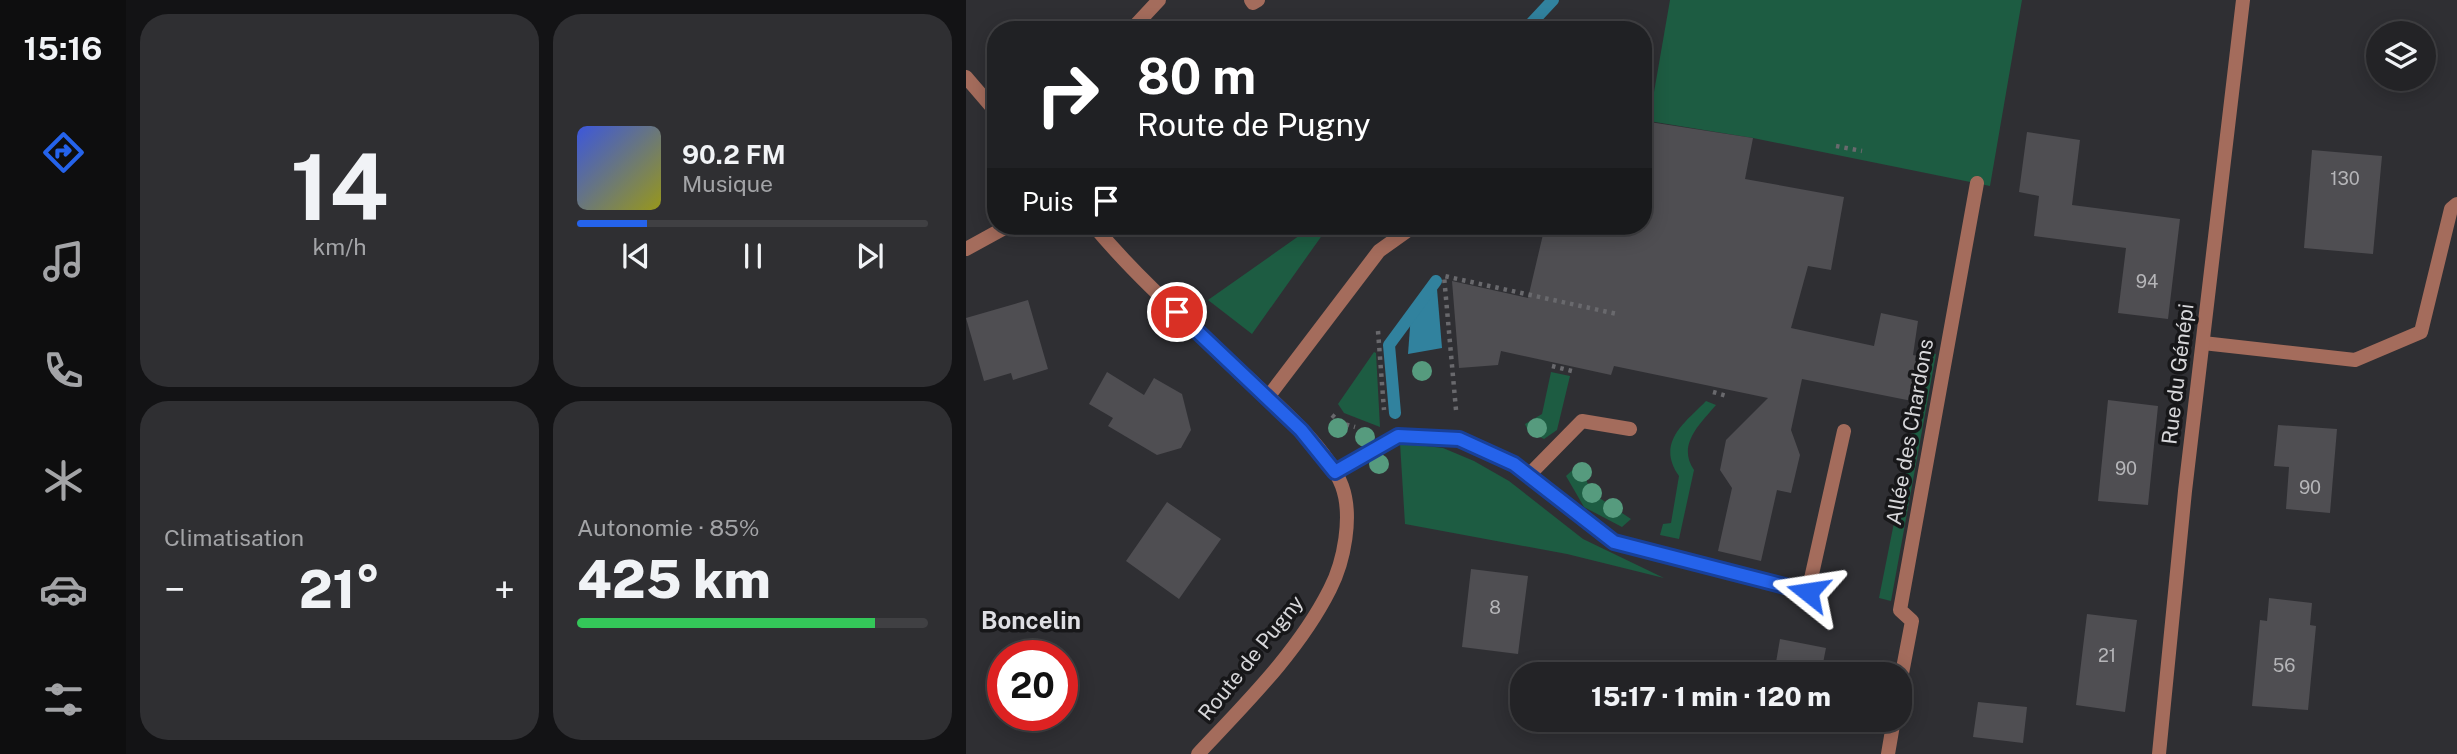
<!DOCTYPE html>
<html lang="fr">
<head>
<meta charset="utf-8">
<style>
	:root { --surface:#232326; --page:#2f2f32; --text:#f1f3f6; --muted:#a3a4a7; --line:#404043; --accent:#2563eb }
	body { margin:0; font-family:"Public Sans",sans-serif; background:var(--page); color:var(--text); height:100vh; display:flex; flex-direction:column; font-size:26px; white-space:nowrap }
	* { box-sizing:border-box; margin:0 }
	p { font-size:23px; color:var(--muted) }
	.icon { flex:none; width:38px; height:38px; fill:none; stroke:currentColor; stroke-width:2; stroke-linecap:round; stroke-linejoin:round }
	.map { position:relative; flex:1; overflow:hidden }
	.sheet { display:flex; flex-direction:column; gap:14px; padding:14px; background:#131315; width:840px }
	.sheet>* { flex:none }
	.guide { position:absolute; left:21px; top:21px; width:665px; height:214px; border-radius:28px; box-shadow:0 4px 18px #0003,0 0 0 2px var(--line); background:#202124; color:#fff; overflow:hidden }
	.tools { position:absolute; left:1400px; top:21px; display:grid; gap:14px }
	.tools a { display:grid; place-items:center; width:70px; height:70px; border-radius:50%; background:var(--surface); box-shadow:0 4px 18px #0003,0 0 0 2px var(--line); font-size:35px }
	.speed { position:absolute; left:21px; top:640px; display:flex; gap:14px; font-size:35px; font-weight:700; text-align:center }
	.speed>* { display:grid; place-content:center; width:91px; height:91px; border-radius:50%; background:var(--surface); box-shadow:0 4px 18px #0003,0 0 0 2px var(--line); line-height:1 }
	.speed .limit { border:10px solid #d22; background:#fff; color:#111 }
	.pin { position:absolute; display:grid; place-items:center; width:60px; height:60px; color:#fff; margin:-30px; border:4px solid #fff; border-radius:50%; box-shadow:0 2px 7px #0007 }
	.me { position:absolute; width:77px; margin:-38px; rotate:285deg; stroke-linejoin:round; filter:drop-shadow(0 0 5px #0008) }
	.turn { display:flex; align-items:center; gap:24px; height:147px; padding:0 35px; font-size:32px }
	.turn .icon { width:91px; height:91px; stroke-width:2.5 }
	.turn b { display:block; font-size:49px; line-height:60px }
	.then { display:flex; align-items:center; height:66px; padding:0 35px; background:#0003; gap:14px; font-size:26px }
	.big { font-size:52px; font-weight:800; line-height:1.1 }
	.sheet .tile { flex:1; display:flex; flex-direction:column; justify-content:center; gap:10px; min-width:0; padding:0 24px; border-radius:28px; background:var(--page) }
	.sheet .dial { align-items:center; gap:0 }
	.dial b { font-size:91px; line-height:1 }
	.song { display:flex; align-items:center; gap:21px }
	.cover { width:84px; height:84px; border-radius:10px; background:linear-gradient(135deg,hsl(230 70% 55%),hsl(60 70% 35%)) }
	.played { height:7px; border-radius:4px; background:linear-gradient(90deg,var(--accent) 20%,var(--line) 20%) }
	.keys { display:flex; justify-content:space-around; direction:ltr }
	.heat { display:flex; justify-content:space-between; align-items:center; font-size:38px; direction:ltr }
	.charge { height:10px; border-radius:5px; background:linear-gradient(90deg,#34c759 85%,var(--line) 0) }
	.sheet .tiles { flex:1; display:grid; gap:14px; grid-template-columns:repeat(2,1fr) }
	.trip { position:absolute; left:544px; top:662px; width:402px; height:70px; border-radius:28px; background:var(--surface); box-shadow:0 4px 18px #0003,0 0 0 2px var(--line); font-weight:800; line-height:70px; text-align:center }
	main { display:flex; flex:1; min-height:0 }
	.tabs { display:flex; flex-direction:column; width:126px; justify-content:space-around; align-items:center; background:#0e0e0f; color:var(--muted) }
	.tabs .icon { width:49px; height:49px }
	.tabs .on { color:var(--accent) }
	.tabs b { font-size:32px; color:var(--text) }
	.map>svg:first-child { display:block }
	.green { fill:#1d5c42 }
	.water { fill:#31829e }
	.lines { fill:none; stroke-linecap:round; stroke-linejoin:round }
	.stream { stroke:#31829e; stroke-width:12 }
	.building { fill:#4f4e52 }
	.path { stroke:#69696d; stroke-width:4.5; stroke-dasharray:3.5 5; stroke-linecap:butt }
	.service { stroke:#a46c5c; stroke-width:14 }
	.minor { stroke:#a46c5c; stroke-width:14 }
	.tertiary { stroke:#a46c5c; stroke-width:14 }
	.tree { fill:#569b7e }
	.route-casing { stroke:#184099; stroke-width:18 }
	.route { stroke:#2563eb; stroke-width:12 }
	.labels { text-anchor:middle; stroke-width:7; stroke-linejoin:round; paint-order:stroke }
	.number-label { font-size:18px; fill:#b5b5b8 }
	.street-label { font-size:21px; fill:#d7d7da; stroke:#171719 }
	.quarter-label { font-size:24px; font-weight:bold; fill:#dedee3; stroke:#171719 }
</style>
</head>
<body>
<main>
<nav class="tabs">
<b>15:16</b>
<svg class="icon on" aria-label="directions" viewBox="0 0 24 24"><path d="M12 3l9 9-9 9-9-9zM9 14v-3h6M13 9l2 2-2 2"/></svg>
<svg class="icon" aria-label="music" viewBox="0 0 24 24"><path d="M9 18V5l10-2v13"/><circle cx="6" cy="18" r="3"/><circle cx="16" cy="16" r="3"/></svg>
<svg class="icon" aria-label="phone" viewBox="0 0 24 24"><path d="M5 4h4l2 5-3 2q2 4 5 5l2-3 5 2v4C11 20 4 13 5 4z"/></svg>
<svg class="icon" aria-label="climate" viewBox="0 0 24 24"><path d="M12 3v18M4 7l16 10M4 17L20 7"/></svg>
<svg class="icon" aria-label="car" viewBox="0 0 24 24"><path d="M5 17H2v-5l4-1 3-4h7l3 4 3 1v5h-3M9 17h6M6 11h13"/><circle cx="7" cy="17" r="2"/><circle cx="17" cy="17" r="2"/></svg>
<svg class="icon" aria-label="filters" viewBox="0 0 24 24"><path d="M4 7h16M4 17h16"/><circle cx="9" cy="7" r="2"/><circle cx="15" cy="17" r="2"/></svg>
</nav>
<section class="sheet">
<div class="tiles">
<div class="tile dial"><b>14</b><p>km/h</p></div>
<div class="tile">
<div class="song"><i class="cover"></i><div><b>90.2 FM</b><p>Musique</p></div></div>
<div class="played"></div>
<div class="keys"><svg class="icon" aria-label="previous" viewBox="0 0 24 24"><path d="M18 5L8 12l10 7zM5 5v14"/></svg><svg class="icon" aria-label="pause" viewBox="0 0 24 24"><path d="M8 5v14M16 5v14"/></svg><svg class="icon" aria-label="next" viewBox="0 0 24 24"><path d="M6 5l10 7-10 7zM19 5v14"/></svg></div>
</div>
<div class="tile"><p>Climatisation</p>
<div class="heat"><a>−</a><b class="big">21°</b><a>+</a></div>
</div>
<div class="tile"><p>Autonomie · 85%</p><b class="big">425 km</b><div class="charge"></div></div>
</div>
</section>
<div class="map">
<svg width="1491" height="754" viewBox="0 0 1491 754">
	<rect width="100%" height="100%" fill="#2f2f33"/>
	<path class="green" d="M704,0H1056L1024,186L787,138L683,121Z
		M347,226L362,227L286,334L242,300Z
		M408,352L410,353L414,427L378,413L372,404Z
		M962,352L970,354L925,601L913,598Z
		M585,372L604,376L591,430L578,439L562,431L559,424L576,414Z
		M740,401L750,405C733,425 711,445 728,470L713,539L694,535L697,524L705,523L713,476C689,442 720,422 740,401Z
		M434,443L477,448L508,461L543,481L617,539L698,578L601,554L439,524Z
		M613,464L626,493L665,519L656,527L618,507L600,476Z"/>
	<path class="water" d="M471,289L476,348L442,354L445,314L462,290Z"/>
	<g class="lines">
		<path class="stream" d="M559,30L587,0
			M429,413L423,345L470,281"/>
	</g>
	<path class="building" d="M677,121L787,138L779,179L878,197L865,270L842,266L825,328L908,346L915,313L952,321L947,355L957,357L946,401L836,379L825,430L834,455L825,493L811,490L795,561L752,551L766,488L754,470L760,440L802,398L648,366L645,375L535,351L532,365L493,368L486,281L562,298L579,226H677Z
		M1061,132L1114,140L1106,205L1214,219L1202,319L1152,313L1160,248L1068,236L1073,196L1053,192Z
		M1346,150L1416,156L1407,254L1338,248Z
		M62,300L82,369L47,380L45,373L18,381L0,318Z
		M141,372L178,395L188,378L216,394L225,430L215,448L191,455L142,426L147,418L123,404Z
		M1142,400L1192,406L1182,505L1132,501Z
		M1312,425L1371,429L1364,513L1320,509L1323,467L1308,466Z
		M201,502L255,539L213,599L160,561Z
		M505,569L562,576L552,654L496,647Z
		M1303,598L1346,603L1344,625L1350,626L1342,710L1286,706L1294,620L1301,621Z
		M1121,614L1171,620L1159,712L1110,705Z
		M814,639L860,648L856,668L870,670V674H808Z
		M1012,702L1061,707L1057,743L1007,737Z"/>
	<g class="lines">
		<path class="path" d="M870,146L896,151
			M412,331L418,410
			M586,366L610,372
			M747,392L761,396
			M490,410L478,276L651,314
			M366,415L375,423L389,427"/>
		<path class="service" d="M285,0L287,3L292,0
			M0,77L30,112
			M1237,343L1389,360L1455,332L1485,209L1491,204
			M302,397L413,251L448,226
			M369,472L432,436L493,439L548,464L648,542L842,592L878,431
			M562,476L616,421L664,429"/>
		<path class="minor" d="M0,249L42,226
			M934,684L946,621L934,610L1011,183
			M922,754L928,719
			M1193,754L1219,491L1277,0"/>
		<path class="tertiary" d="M165,30L193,0
			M128,226C172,279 224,324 275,371C307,401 360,445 376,486C387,516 378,562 364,589C333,651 279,704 232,754"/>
	</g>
	<g class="tree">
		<circle cx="456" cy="371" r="10"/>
		<circle cx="372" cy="428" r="10"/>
		<circle cx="571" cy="428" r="10"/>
		<circle cx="399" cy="437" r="10"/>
		<circle cx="413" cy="464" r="10"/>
		<circle cx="616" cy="472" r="10"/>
		<circle cx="626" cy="493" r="10"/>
		<circle cx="647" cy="508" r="10"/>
	</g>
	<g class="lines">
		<defs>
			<path id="route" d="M211,312L335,430L369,472L432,436L493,439L548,464L648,542L842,592"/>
		</defs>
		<use href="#route" class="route-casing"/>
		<use href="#route" class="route"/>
	</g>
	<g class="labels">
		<g class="number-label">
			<text x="1379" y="185">130</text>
			<text x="1181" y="288">94</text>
			<text x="1160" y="475">90</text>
			<text x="1344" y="494">90</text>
			<text x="529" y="614">8</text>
			<text x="1141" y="662">21</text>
			<text x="1318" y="672">56</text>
		</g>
		<g class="street-label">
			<text transform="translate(1212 374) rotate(-83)" y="7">Rue du Génépi</text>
			<text transform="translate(944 432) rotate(-80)" y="7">Allée des Chardons</text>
			<text transform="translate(285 658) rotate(-51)" y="7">Route de Pugny</text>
		</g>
		<g class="quarter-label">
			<text x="65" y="629">Boncelin</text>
		</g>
	</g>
</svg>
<div class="tools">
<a><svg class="icon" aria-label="layers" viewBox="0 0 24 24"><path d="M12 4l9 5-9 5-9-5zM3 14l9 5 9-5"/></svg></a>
</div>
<div class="speed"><div class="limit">20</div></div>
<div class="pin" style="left:211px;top:312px;background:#d93025"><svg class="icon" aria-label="arrive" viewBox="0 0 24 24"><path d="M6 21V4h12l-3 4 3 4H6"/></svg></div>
<svg class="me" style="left:842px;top:592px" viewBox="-20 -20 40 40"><path d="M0-17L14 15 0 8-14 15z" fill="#2563eb" stroke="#fff" stroke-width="4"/></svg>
<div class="trip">15:17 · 1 min · 120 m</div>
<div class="guide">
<div class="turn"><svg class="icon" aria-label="right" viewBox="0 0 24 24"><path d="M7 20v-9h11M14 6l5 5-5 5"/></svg><div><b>80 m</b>Route de Pugny</div></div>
<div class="then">Puis<svg class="icon" aria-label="arrive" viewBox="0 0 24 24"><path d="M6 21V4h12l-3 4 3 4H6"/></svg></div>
</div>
</div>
</main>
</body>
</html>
